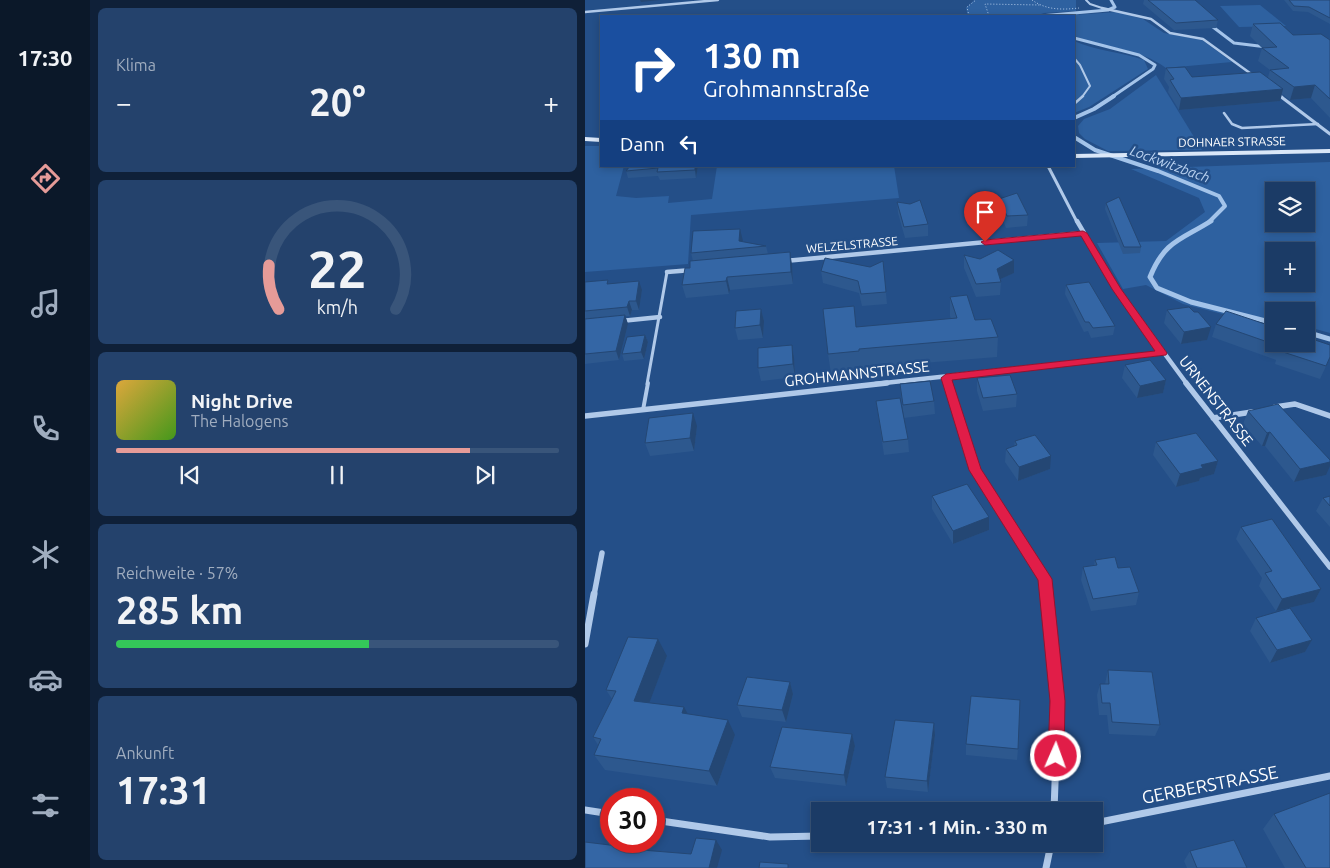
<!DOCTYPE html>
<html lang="de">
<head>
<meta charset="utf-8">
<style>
	:root { --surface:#1b3b66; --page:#24426c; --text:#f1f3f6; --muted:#a0adbf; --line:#39557a; --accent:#e69b98 }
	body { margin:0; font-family:Ubuntu,sans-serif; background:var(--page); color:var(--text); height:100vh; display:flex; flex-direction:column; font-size:19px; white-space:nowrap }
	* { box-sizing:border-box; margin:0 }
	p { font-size:16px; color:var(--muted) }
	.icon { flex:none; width:28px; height:28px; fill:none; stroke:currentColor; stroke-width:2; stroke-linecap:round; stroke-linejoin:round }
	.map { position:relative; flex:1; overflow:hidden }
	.drawer { display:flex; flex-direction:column; gap:8px; padding:8px; background:#0f2038; width:495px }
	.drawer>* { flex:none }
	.guide { position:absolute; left:15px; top:15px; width:475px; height:152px; border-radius:0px; box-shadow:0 2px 8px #0003,0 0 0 1px var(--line); background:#1a4fa0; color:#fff; overflow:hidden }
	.tools { position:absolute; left:680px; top:182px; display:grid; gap:10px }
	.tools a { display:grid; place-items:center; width:50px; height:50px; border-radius:0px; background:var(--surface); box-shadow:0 2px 8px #0003,0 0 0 1px var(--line); font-size:25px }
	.speed { position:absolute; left:15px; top:788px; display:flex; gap:10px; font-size:25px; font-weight:700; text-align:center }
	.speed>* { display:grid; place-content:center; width:65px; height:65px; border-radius:50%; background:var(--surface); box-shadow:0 2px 8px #0003,0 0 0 1px var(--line); line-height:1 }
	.speed .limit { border:8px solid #d22; background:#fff; color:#111 }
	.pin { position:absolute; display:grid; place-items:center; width:42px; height:42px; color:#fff; margin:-51px -21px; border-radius:50% 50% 50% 0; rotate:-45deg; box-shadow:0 0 5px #0007 }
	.pin .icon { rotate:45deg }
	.me { position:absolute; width:55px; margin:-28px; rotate:2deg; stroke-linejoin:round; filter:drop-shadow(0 0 4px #0008) }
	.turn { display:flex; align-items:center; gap:18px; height:105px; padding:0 20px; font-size:22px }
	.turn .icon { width:65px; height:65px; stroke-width:2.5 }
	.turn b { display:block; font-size:35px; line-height:42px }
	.then { display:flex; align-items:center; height:48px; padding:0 20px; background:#0003; gap:10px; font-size:19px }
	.big { font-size:38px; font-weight:700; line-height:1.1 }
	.drawer .tile { flex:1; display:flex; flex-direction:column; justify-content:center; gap:8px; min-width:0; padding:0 18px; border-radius:8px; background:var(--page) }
	.drawer .dial { align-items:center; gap:0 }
	.dial svg { height:130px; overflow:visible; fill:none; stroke:var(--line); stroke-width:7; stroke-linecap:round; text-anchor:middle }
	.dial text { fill:var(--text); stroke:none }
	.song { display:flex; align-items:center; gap:15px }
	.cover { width:60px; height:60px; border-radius:8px; background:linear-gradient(135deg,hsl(40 70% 55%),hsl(100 70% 35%)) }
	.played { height:5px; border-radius:2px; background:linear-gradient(90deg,var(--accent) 80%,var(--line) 80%) }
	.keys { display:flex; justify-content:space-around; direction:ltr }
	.heat { display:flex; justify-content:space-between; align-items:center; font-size:28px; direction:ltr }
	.charge { height:8px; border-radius:4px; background:linear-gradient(90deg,#34c759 57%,var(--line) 0) }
	.trip { position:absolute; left:226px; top:802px; width:292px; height:50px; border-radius:0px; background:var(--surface); box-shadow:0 2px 8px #0003,0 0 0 1px var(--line); font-weight:700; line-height:50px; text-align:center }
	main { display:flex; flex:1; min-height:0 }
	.tab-bar { display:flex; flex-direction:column; width:90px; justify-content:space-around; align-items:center; background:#0b1829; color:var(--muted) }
	.tab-bar .icon { width:35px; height:35px }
	.tab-bar .on { color:var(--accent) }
	.tab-bar b { font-size:22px; color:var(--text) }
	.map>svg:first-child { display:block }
	.green { fill:#2e61a0; fill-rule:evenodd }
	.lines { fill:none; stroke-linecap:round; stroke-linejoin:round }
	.stream-far2 { stroke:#a4c4ea; stroke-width:3 }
	.stream-far1 { stroke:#a4c4ea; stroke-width:4 }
	.stream { stroke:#a4c4ea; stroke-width:5 }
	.path { stroke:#b0c9e9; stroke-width:1; stroke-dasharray:1 2; stroke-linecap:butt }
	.service-far3 { stroke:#b0c9e9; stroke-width:2 }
	.service-far2 { stroke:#b0c9e9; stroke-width:2.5 }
	.service-far1 { stroke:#b0c9e9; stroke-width:3 }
	.service { stroke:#b0c9e9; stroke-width:4 }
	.minor-far4 { stroke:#b0c9e9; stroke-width:2.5 }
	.minor-far3 { stroke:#b0c9e9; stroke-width:3 }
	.minor-far2 { stroke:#b0c9e9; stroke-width:4.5 }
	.minor-far1 { stroke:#b0c9e9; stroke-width:5.5 }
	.minor { stroke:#b0c9e9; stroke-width:7 }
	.secondary { fill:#dae7f8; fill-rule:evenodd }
	.wall { fill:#2d588e }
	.shaded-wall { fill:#244774 }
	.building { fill:#3466a5; stroke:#244774 }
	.route { fill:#e11d48; stroke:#92132f }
	.labels { text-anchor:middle; stroke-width:5; stroke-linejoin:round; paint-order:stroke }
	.far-street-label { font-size:12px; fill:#fff; stroke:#244f88 }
	.far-water-label { font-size:14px; font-style:italic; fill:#bbd3f1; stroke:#244f88 }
	.street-label { font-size:15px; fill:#fff; stroke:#244f88 }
	.near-street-label { font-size:18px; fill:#fff; stroke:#244f88 }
</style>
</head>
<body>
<main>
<nav class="tab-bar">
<b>17:30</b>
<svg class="icon on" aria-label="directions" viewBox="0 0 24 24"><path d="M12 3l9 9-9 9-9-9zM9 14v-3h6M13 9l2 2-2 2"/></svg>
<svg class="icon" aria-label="music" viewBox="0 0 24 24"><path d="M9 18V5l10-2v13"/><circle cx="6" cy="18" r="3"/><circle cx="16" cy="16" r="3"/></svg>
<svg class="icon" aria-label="phone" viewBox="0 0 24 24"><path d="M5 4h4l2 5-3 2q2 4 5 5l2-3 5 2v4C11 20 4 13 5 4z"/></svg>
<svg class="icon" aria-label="climate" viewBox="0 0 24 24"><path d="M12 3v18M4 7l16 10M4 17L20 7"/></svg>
<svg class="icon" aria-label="car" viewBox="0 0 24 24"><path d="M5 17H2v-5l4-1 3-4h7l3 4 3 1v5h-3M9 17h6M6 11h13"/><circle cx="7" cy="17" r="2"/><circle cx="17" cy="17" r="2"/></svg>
<svg class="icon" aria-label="filters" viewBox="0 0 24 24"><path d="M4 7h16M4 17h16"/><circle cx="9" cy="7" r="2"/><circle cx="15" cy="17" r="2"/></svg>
</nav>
<section class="drawer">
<div class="tile"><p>Klima</p>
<div class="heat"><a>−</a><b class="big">20°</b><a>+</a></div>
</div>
<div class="tile dial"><svg viewBox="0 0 100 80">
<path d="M14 69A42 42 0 1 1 86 69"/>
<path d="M14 69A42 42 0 0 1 8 42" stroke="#e69b98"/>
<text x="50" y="56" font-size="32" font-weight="700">22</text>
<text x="50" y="72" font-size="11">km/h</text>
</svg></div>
<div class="tile">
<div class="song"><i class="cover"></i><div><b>Night Drive</b><p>The Halogens</p></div></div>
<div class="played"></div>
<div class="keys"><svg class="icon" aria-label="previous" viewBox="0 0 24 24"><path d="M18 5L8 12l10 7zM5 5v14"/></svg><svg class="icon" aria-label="pause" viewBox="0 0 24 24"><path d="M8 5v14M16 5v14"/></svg><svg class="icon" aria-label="next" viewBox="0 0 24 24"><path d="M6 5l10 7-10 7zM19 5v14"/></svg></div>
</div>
<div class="tile"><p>Reichweite · 57%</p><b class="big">285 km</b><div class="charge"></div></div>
<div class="tile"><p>Ankunft</p><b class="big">17:31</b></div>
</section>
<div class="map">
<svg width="745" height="868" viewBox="0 0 745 868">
	<rect width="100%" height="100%" fill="#244f88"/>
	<path class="green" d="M389,0H491V11L509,10L459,13L450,16H383L381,8Z
		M675,5L701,26L654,27L635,6Z
		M532,12L558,19L579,33L617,40L647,62L581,68C553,47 520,49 489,36V16H474Z
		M489,41C511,51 536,52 559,60L563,69L504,107L489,113Z
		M571,75L617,150L523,151L500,139L494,133L493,126L499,119L525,109Z
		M0,146H16V166H39L31,196L51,198L84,196L83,203L127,199L132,166H309L314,198L106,215L103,264L0,272Z
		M745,162V333L723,327L725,336L721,335V311H689V327L598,304L561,285L538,289L512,243L581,241L620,212L614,198L546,169ZM689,191H721V224H689ZM689,251H721V284H689Z"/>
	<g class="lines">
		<path class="stream-far2" d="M455,16L523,10L530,7L526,0
			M624,24L649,43L682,47
			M489,38L554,55L570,65L568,69L527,97"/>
		<path class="stream-far1" d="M489,118L509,109L529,96
			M489,137L510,150L573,171L634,196L640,206L624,222"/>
		<path class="stream" d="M626,221C596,240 580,240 565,277L572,288L606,302L689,323
			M721,332L745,339"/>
		<path class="path" d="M447,0C461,10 477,10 494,8
			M384,16L382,7L391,0
			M404,16L400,4L455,5"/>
		<path class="service-far3" d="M501,0L505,4L517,8
			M489,58L495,65L505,86L497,97"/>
		<path class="service-far2" d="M489,104L498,96
			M639,113L647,124L657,128L733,124"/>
		<path class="service-far1" d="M62,384L82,272"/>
		<path class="service" d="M58,410L63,383"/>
		<path class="minor-far4" d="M517,8L566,19L585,33L618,39L669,76
			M0,12L133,0
			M692,93L697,97"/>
		<path class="minor-far3" d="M695,96L745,134
			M463,166L492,222"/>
		<path class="minor-far2" d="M492,221L532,289L602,384
			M200,261L498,233
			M82,272L107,270
			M36,321L75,317
			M361,378L363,384
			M290,384L577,353"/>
		<path class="minor-far1" d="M363,383L390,470L460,579L462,595
			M601,383L745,567
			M690,407L710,404L745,416
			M0,416L302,383
			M628,418L667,412
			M9,595L17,553"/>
		<path class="minor" d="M462,594L473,701L469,811
			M0,644L9,594
			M0,810L26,814
			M69,820L185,837L235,836
			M510,823L745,776
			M461,868L466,844"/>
		<path class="secondary" d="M0,137L16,138V142L0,141Z
			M745,149V153L489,158V154Z"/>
	</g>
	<path class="wall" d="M559,0H610L633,20L631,28L589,30L558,4Z
		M699,0H745V24L723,12L708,11Z
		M668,24L708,35L745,40V118L726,98L705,100L697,94L695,101L594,110L583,92L584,87L579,79L581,68L607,77H683L685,70L673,61L677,48L665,36Z
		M45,166H113L111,178L75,180L73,176L43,178L41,171Z
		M414,199L443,215L442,226L421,228L414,211Z
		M312,202L343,224V236L320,238L313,213Z
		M521,203L556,247L555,253L538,254L520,209Z
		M181,246L183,254L207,264L208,284L145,290L144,294L101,298L97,285L108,261L106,253Z
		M379,255L429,273L415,279L416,282L415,295L391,297L379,268Z
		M298,261L302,304L277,306L274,293L238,283L236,271L285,267Z
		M0,282L24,284L57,290L54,310H47L45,316H40L43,324L34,360L0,364Z
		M481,285L530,326L528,335L506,338L503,331L499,332L480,294Z
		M365,297L390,320L413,337L412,357L276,368V370L246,374L243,354L271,327L366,319L365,316Z
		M176,309L179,321L178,338L153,340L150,328Z
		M582,310L622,340L596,344L579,323Z
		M631,324L745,358L735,379L690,364L691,360L627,337Z
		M60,335L63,342L59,359L39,361L37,354Z
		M207,345L209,358L210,377L176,381L173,368Z
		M540,365L581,380L578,393L552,398L537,378Z
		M392,378L432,394L431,407L398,411L392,391Z
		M315,384L349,401L350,414L319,418L316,397Z
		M291,401L323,439L324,452L299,455Z
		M663,411L741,475L709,482L680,446H677L658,424Z
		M112,426L109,451L65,456L60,443Z
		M430,441L465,469L433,481L420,462L421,449L429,446Z
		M571,442L633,461L629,474L615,478L614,481L591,487L568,455Z
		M347,496L404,517V530L368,544L347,509Z
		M745,496V527L731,511L738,498Z
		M656,527L736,589L729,602L691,611L674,586L677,578L651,539Z
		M510,560L533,568L554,592L551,605L506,611L496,580L498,567L509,565Z
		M671,618L727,640L720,652L685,663L665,631Z
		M82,656L64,703L103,714L150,735L132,786L20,770L9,755L13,745L8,737L27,699L21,690Z
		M523,670L575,725L570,736L524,734L522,715H514L512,695L515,684H520Z
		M205,682L208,694L201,722L157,717L152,705Z
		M349,723L350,735L343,792L302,788L300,777Z
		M267,734L270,746L261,786L190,778L185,767Z
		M381,744L433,749L432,760L381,755Z
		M689,814L745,868H700L678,829Z
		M605,851L662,868H602L599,861Z"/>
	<path class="shaded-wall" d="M55,0H75L56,2Z
		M730,85L726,98L705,100L709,87Z
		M698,89L695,101L594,110L596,98Z
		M110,166H113L111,178L110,170Z
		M155,229L158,241L157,248L154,241Z
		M205,252L207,264L208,284L206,272Z
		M429,260V273L411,281L412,269Z
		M142,277L145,290L144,294L141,281Z
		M54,281L57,290L54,310L51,301Z
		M44,301L47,310L45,316L42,307Z
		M176,309L179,321L178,338L175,325Z
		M40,315L43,324L34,360L31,351Z
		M626,327L622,340L596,344L599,332Z
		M60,335L63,342L59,359L56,352Z
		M207,345L209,358L210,377L208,364Z
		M581,380L578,393L552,398L555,386Z
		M108,413L112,426L109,451L105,438Z
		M685,432L680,446H677L682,433Z
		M466,456L465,469L433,481L434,467Z
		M633,461L629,474L615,478L614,481L591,487L595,474L616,465Z
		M745,462V466L741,475L709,482L715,469Z
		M404,517V530L368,544V531Z
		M736,589L729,602L691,611L697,599Z
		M73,639L82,656L59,717L49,701Z
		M727,640L720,652L685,663L692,650Z
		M205,682L208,694L201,722L197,710Z
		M99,707L108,723L97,713Z
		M143,720L150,735L132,786L124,771Z
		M349,723L350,735L343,792L342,781Z
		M267,734L270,746L261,786L259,775Z
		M131,840L137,850L132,868H124Z"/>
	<path class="building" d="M563,0H610L633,20L591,23Z
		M704,0H745V18L724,7L709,6Z
		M695,23L708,35L736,34L745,40V99L730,85L709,87L685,70L704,68L677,48L692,47L668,24Z
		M600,67L607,77L675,72L698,89L596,98L585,80L589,79L581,68Z
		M45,166H110V170L72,172L73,168L41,171Z
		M432,193L443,215L422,216L414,199Z
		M534,197L556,247H539L521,203Z
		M335,200L343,224L319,227L312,202L325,204Z
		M155,229L154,241L181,246L106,253L108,231Z
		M413,250L429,260L412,269L416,282L391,284L379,255L395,259Z
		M205,252L206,272L142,277L141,281L97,285L100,268H105V261Z
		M240,258L285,267L298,261L301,292L276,294L273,281L236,271Z
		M23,280L22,284L54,281L51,301H44L42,307L0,311V282Z
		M504,282L530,326L508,328L504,322H500L481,285Z
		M382,295L390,320L406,319L413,337L274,349V351L243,354L238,309L269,306L271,327L372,318L365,297Z
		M604,307L609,312H613L626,327L599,332L582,310Z
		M176,309L175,325L150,328L151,311Z
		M641,311L689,327V344H721V337L745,345V357L741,366L695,351L697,347L631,324Z
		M40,315L31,351L0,354V319Z
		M60,335L56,352L37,354L42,337Z
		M207,345L208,364L173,368V348Z
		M565,360L581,380L555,386L540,365Z
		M425,375L432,394L398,398L392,378Z
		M345,381L349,401L318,405L315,384Z
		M315,398L323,439L298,442L291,401Z
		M693,404L745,460V462L715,469L685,432L682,433L663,411Z
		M108,413L105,438L60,443L64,418Z
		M611,433L633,461L616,465L618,468L595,474L571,442Z
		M450,435L466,456L434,467L421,449L432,445L430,441Z
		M382,484L404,517L368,531L347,496Z
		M745,496V506L738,498Z
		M687,519L736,589L697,599L680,573L687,571L656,527Z
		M530,557L533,568L545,567L554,592L508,599L498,567L512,565L510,560Z
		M705,608L727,640L692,650L671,618Z
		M43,637L73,639L49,701L99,707L97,713L143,720L124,771L9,755L16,739L8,737L31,691L21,690Z
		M523,670L567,672L575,725L527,722L525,703H517L515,684H524Z
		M162,677L205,682L197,710L152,705Z
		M386,696L435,700L433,749L381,744Z
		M310,720L349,723L342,781L300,777Z
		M197,727L267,734L259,775L185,767Z
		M745,793V868H721L689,814Z
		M111,838L131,840L124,868H0V842L33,846L32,848L106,854Z
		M649,840L662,868H612L605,851Z
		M175,862L203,864V868H174Z"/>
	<path class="route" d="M498,231L502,233L536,289L582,353L581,355L367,380L396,469L467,579L480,701L479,756L476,762L471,764L465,762L463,756L465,701L453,580L384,470L356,378L361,374L570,351L527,289L496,236L400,245L396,242L400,240Z"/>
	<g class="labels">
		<g class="far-street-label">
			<text transform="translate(647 142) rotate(-1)" y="4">DOHNAER STRASSE</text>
			<text transform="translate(267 245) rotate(-5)" y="4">WELZELSTRASSE</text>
		</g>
		<g class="far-water-label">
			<text transform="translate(585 164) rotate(20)" y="5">Lockwitzbach</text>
		</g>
		<g class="street-label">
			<text transform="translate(272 374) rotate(-6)" y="5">GROHMANNSTRASSE</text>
			<text transform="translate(631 401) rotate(52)" y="5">URNENSTRASSE</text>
		</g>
		<g class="near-street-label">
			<text transform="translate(625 785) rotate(-11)" y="6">GERBERSTRASSE</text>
		</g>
	</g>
</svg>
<div class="tools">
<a><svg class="icon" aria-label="layers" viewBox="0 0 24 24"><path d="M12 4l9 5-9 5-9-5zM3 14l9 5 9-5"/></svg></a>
<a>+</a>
<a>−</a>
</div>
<div class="speed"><div class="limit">30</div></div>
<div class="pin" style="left:400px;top:242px;background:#d93025"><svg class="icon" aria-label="arrive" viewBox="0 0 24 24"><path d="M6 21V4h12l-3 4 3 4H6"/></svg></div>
<svg class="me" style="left:471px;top:756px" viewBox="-20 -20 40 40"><circle r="17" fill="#e11d48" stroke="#fff" stroke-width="3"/><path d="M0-11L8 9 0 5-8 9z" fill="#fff"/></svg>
<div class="trip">17:31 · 1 Min. · 330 m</div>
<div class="guide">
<div class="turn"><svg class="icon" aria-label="right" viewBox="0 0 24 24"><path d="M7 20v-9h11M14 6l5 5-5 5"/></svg><div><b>130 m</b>Grohmannstraße</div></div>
<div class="then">Dann<svg class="icon" aria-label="left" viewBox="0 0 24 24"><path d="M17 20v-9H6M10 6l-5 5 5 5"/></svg></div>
</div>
</div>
</main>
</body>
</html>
